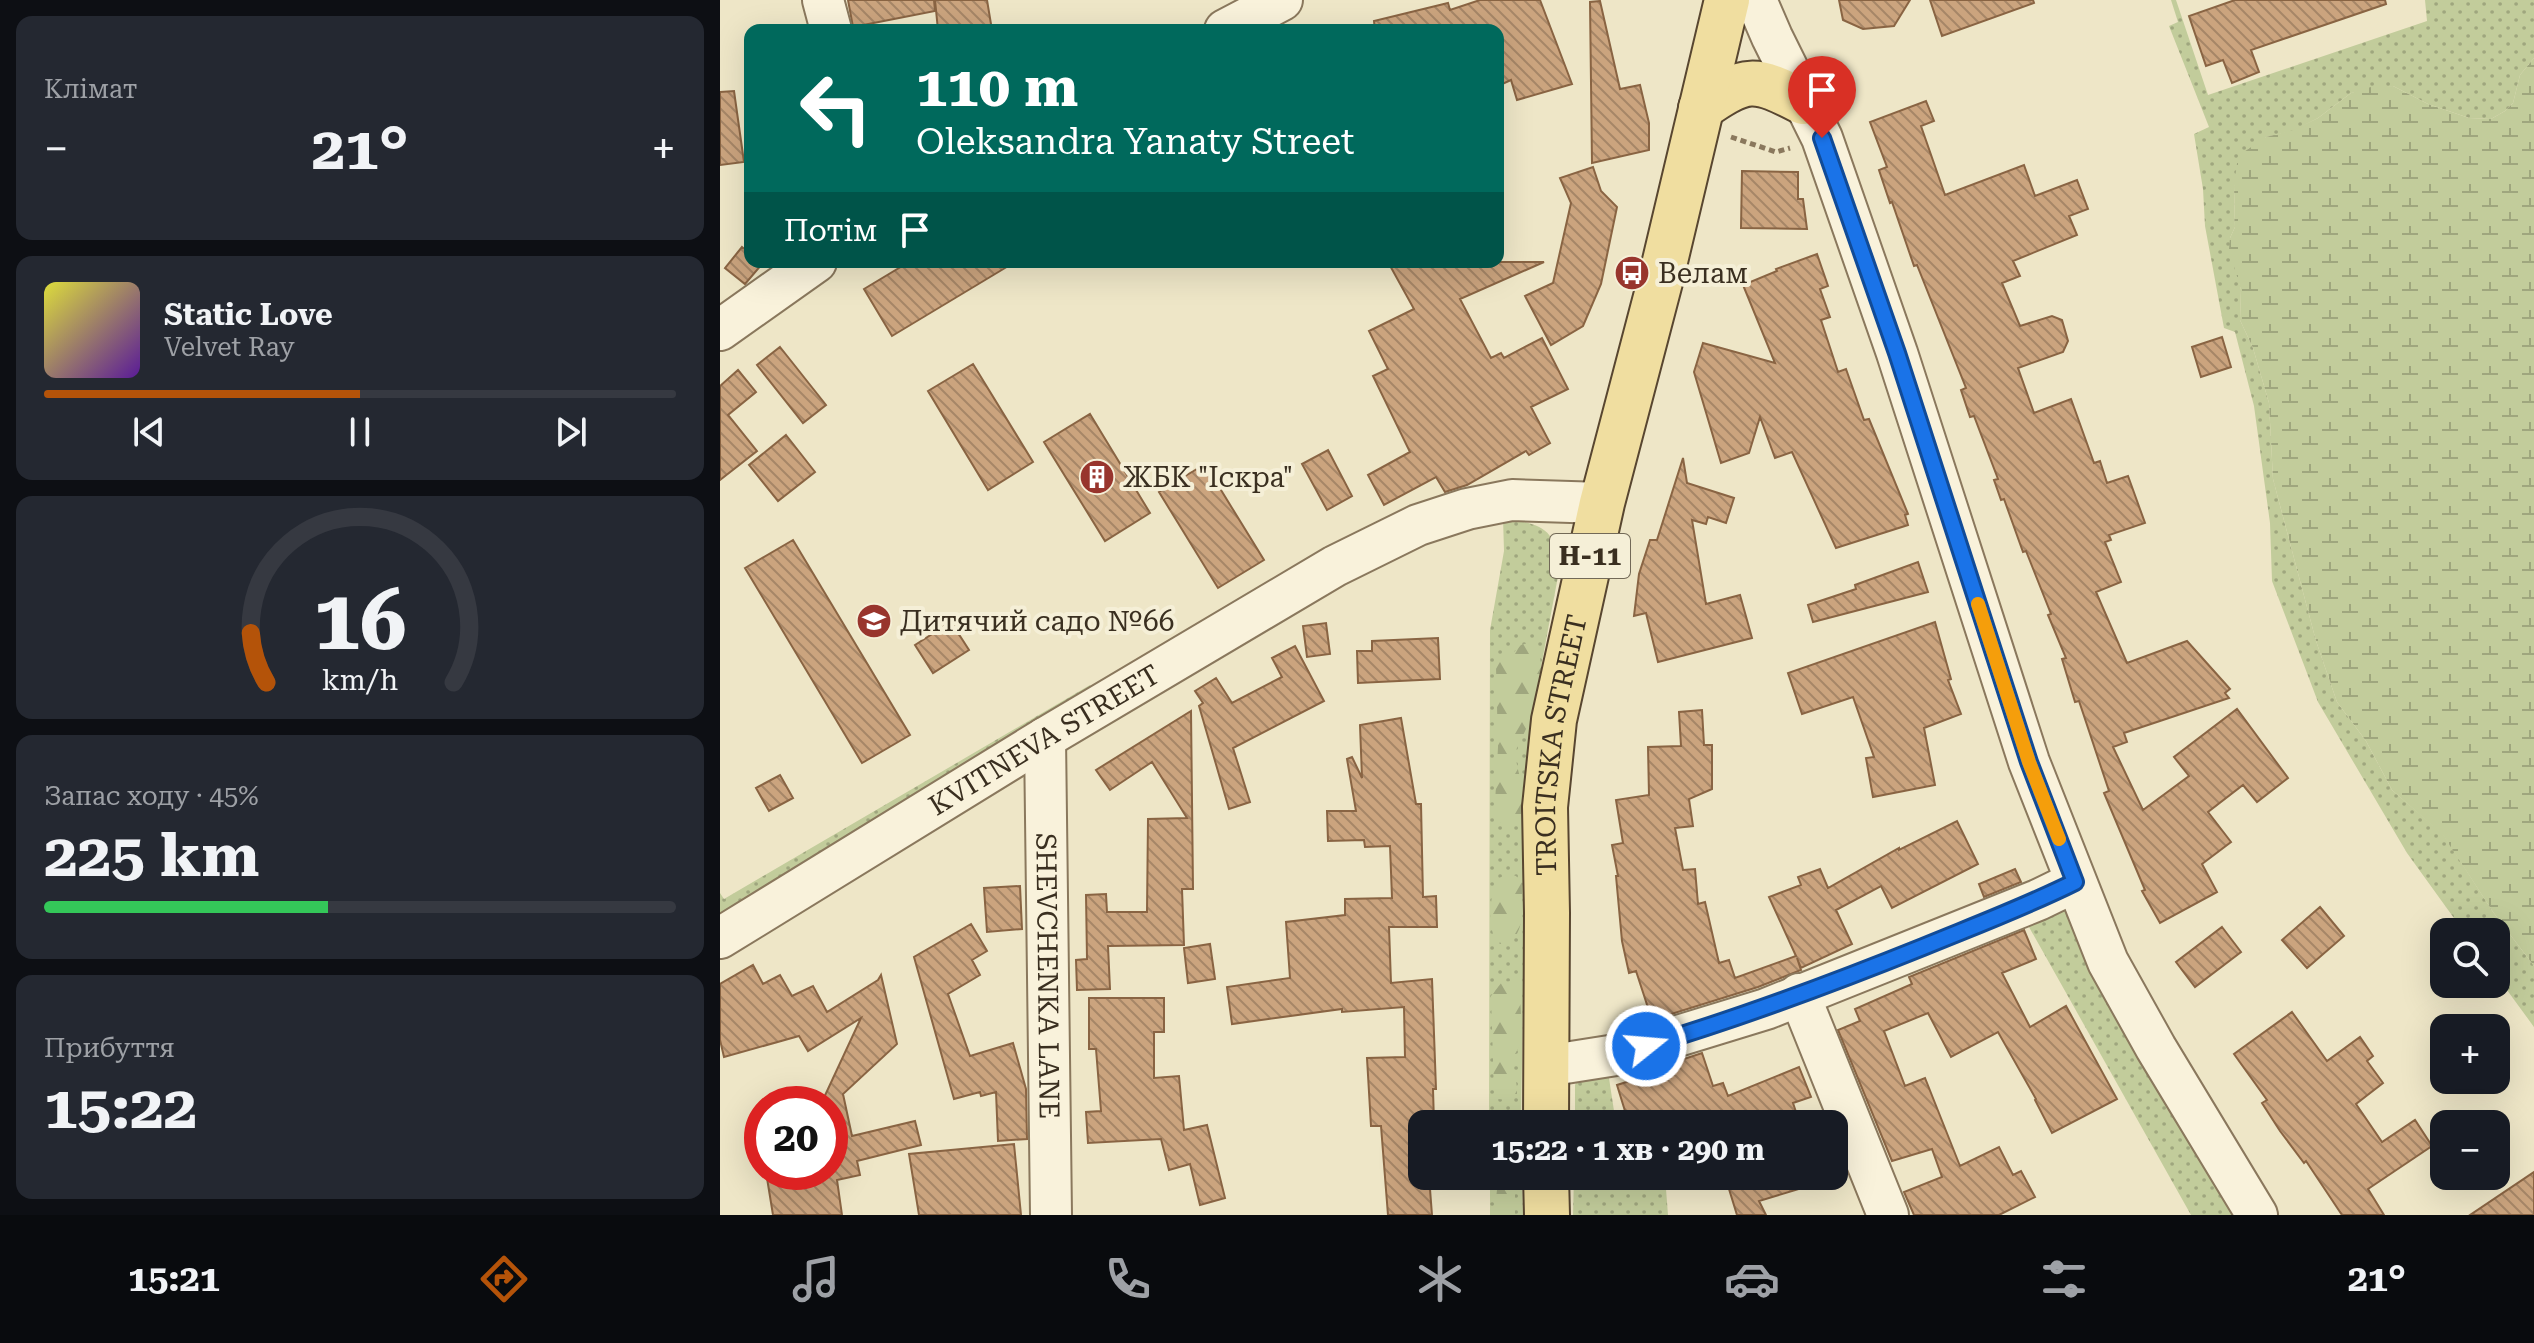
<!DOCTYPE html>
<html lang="uk">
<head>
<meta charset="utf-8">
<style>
	:root { --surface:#171b24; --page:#242831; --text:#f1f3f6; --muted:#9ea1a6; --line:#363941; --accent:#b45309 }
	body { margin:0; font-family:"Roboto Serif",serif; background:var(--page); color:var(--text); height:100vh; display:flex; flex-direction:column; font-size:30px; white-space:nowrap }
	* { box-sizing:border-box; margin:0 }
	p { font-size:26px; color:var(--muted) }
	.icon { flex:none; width:44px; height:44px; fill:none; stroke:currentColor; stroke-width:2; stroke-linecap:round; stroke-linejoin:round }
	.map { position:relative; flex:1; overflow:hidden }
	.sheet { display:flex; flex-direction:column; gap:16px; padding:16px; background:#0d0f14; width:720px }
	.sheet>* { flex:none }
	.hud { position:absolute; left:24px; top:24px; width:760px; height:244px; border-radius:16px; box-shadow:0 8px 32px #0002; background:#00695c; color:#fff; overflow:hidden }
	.tools { position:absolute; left:1710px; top:918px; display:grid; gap:16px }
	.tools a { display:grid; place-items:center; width:80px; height:80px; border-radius:16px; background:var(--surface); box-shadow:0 8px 32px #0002; font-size:40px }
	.speed { position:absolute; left:24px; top:1086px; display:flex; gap:16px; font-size:40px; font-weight:700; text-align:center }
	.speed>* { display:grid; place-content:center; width:104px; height:104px; border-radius:50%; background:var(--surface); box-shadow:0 8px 32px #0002; line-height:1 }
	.speed .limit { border:12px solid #d22; background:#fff; color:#111 }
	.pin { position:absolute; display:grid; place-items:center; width:68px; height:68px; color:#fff; margin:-82px -34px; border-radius:50% 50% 50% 0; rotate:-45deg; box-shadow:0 0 8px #0007 }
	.pin .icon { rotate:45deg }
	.me { position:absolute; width:88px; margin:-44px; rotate:73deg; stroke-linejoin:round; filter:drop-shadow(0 0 6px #0008) }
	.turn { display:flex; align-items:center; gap:28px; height:168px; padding:0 40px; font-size:36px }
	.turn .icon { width:104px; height:104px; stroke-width:2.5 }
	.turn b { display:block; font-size:56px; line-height:68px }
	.then { display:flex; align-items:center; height:76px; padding:0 40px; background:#0003; gap:16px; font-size:30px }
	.big { font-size:60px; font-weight:700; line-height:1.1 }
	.sheet .widget { flex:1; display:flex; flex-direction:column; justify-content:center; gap:12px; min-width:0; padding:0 28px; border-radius:16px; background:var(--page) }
	.sheet .dial { align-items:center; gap:0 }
	.dial svg { height:208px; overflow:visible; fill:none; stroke:var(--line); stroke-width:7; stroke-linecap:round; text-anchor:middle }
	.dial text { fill:var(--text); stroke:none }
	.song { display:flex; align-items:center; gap:24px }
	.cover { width:96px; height:96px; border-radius:12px; background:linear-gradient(135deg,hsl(60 70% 55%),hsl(270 70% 35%)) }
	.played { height:8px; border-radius:4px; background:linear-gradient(90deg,var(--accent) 50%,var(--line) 50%) }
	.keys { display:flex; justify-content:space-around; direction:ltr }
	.heat { display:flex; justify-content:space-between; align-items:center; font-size:44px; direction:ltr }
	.charge { height:12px; border-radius:6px; background:linear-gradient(90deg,#34c759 45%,var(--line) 0) }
	.trip { position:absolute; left:688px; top:1110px; width:440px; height:80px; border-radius:16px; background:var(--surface); box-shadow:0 8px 32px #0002; font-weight:700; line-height:80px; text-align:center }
	.dock { display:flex; height:128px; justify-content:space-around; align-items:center; background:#090b0e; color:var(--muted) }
	.dock .icon { width:56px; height:56px }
	.dock .on { color:var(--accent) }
	.dock b { font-size:36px; color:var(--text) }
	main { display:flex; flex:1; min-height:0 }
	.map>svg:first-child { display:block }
	.grass { fill:url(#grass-dots) }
	.forest { fill:url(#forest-firs) }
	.wetland { fill:url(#wetland-marsh) }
	.building { fill:url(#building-back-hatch); stroke:#896443; stroke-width:2 }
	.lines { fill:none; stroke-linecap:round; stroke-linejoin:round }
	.minor-casing { stroke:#8a785d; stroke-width:44 }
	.major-casing { stroke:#584630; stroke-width:48 }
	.path { stroke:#8a785d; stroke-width:5; stroke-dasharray:6 4; stroke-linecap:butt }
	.minor { stroke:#f9f2db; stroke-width:40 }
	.major { stroke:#f0dea0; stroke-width:44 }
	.route-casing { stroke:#114b97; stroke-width:20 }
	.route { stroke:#1a73e8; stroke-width:14 }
	.slow { stroke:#f59e0b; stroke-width:14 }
	.labels { text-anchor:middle; stroke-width:8; stroke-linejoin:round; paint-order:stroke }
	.shield { fill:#f5efd7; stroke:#726957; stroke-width:2 }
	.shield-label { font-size:26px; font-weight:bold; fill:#3a2f20 }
	.poi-label { font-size:28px; fill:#3a2f20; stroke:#f5efd7; text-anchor:start }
	.street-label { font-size:28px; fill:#3a2f20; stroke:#f5efd7 }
</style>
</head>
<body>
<main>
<section class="sheet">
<div class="widget"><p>Клімат</p>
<div class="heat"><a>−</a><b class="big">21°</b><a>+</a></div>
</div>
<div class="widget">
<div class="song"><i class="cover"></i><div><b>Static Love</b><p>Velvet Ray</p></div></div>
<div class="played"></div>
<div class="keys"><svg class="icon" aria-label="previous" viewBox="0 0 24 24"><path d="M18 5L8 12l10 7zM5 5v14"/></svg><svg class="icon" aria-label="pause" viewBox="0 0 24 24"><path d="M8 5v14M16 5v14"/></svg><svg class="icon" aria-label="next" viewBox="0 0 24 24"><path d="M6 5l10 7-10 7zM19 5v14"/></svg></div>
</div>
<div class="widget dial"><svg viewBox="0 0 100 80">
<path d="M14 69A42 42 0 1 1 86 69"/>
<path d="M14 69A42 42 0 0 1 8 50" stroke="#b45309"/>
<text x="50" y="56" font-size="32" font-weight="700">16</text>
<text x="50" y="72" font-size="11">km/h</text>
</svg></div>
<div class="widget"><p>Запас ходу · 45%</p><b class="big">225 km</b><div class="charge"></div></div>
<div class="widget"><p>Прибуття</p><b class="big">15:22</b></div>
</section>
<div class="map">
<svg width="1814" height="1215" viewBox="0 0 1814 1215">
	<defs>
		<pattern id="grass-dots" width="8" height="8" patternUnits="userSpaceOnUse" patternTransform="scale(2)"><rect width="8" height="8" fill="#c2cc9b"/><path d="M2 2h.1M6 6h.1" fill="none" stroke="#9fa67e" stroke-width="1.8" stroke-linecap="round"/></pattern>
		<pattern id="forest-firs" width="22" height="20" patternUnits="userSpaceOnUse" patternTransform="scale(2)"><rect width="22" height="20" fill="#c2cc9b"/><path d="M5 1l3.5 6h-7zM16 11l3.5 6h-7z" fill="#9fa67e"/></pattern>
		<pattern id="wetland-marsh" width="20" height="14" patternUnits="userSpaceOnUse" patternTransform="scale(2)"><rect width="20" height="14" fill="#c2cc9b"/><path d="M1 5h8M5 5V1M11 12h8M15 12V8" fill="none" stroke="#9fa67e"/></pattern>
		<pattern id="building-back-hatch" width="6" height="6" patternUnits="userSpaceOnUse" patternTransform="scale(2)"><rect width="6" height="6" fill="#cba47e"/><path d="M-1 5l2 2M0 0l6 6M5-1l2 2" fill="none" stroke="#a68667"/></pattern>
	</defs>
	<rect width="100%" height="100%" fill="#eee6c7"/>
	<path class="grass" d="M1451,0H1456L1488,95L1707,21L1705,0H1814V58L1800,75L1793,103L1785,111L1771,119L1749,118L1708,104L1673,86L1631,93L1598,118L1573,131L1546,137L1514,186L1515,227L1510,238L1521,290L1520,320L1533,348L1549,403L1553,479L1596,641L1617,702L1646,741L1672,790L1723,834L1773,912L1814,966V1027L1776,975V932H1744L1687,853L1598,702L1552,581L1550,523L1534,406L1515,332L1504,328L1485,226L1483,189L1474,134L1489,127L1449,26L1458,22Z
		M783,518C823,525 836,527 839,571L815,699L806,806L801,1124H769L770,630L784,551Z
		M370,685L375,694L0,928V893L4,899Z
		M1345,902L1519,1215H1471L1300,911Z
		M887,1065L896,1124H855V1085L861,1072Z
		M770,1176H802L803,1215H770Z
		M854,1176H905L906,1183L946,1189L948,1215H853Z"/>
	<path class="forest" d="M808,643L815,644C829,666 815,706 806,729C803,736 797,744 796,752C794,778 821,806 788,826L782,824L776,816L775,804L778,747L776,667L781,658L793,653L801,645Z
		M788,874L796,876L802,883C801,905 808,941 780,944C765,932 770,896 777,879Z
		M794,981L798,983C801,1004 804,1034 796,1054C793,1061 789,1065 788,1072C797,1079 797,1083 797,1095L788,1100L778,1099L774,1091L771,996L782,982Z
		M784,1186L792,1187L795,1190V1215H774L777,1190Z"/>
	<path class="wetland" d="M1814,58V966L1773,912L1723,835L1672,790L1646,741L1617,702L1596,641L1553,479L1549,403L1533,348L1520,320L1521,290L1509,249L1510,238L1515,227L1514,186L1518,156L1546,137L1573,130L1598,118L1631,93L1651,87L1673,86L1708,104L1749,118L1771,119L1785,111L1793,103L1800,75Z"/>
	<path class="building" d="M128,0H214L215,11L133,27Z
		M215,0H267L272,30H218Z
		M760,0H820L852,84L797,100L791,80L778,86V30H655L654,21L728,3L730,10Z
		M1119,0H1190L1174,26L1143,29L1123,20Z
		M1210,0H1313L1314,3L1222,36Z
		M1515,0H1665L1666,4L1531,50L1539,72L1512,83L1503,60L1486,66L1469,16Z
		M880,1L900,89L920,85L929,123V150L872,163L870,2Z
		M14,91L24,162L0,165V92Z
		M1206,101L1214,121L1201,126L1225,195L1304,165L1315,196L1357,180L1368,209L1349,216L1357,235L1293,261L1300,276L1282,283L1300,326L1332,316L1342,320L1348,341L1343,352L1298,368L1314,413L1351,399L1374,463L1380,461L1387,483L1408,476L1425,523L1389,535L1391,540L1385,542L1401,582L1376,592L1407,663L1467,641L1510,689L1505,693L1509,698L1404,733L1407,742L1393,747L1423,810L1469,776L1454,757L1517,709L1568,778L1537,802L1523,785L1488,812L1511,842L1482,864L1497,892L1440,923L1422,891L1425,890L1384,793L1389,791L1359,701L1355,702L1342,659L1346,658L1328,615L1331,614L1306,551L1303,552L1284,499L1281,500L1274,480L1278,479L1254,416L1250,417L1241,390L1246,388L1197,265L1194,266L1172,202L1170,203L1159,170L1167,167L1150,122Z
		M873,167L881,191L897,207L881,284L863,326L831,345L805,296L833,283L851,203L840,178Z
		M1022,171L1078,172V199H1083L1087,229L1021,228Z
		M22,247L30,253V262L43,263L25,284L5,268Z
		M1097,254L1108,286L1100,289L1110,317L1101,320L1118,372L1126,369L1144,420L1149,419L1188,514L1185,515L1188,525L1116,548L1072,452L1055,458L1040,417L1029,453L1001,463L974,372L983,343L1055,363L1023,285L1057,271L1056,269Z
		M189,262H295L172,336L144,289Z
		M668,262H824L740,299L771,358L781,353L784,358L822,338L848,389L811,407L830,443L809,455L806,451L747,485L725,492L716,477L664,505L648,475L690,452L653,376L668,369L649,331L694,309Z
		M1502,337L1511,367L1481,377L1472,347Z
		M60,347L106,405L83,423L37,365Z
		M253,364L313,462L268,490L208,391Z
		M18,370L36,392L8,415L37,451L0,480V386Z
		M370,414L430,513L385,541L324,442Z
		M66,435L95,472L58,501L29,465Z
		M608,450L632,496L607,510L582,464Z
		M963,458L967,483L1014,498L1006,523L988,517L986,524L972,520L986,604L1020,595L1032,638L938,662L926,613L914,616L919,574L930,540H937Z
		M485,464L544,560L498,588L439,492Z
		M73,540L190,735L142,763L25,568Z
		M1198,562L1208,592L1093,622L1088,605L1136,589L1135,585Z
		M231,622L249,650L213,673L195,645Z
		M1215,622L1231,679L1228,680L1241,714L1204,728L1215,785L1153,797L1146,758L1154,757L1133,697L1082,714L1068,673Z
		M606,623L610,654L587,657L583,626Z
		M718,638L720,679L638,683L637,651H652V641Z
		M575,646L604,701L513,748L530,802L509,809L479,706L483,703L475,691L496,678L512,703L562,677L552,658Z
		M982,710L984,745H992V789L969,799L973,826L955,828L963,870L975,869L978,904L985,902L999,963L1009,960L1015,978L1076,956L1049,897L1081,885L1078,877L1100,869L1108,888L1179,848V850L1237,821L1258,864L1172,908L1161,886L1116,910L1132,944L1081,968L1077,958L1081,970L1038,987L932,1020L916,971L909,973L902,941L896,876H898L892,845L903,843L896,800L929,795L928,747L961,746L959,712Z
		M471,711L473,889H462L464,945L388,946L390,989L357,990L356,960L367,959L366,895L386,894L387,912H427L428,819L467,818L432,762L390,790L376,770Z
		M681,718L696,804H701L703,897L716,896L717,927H669L671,983L712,979L716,1089H713L714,1123L702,1124V1176H709L712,1215H668L661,1126H651L647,1058L685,1057L684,1007L622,1012V1009L512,1024L507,987L570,978L566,922L625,915V899L672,898L670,846L645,847L644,840L608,841L607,811H636L627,759L632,757L642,778L640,725Z
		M60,775L73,798L49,811L36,788Z
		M1295,869L1301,882L1264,897L1259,884Z
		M300,886L302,929L267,932L264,888Z
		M1600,907L1624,936L1587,968L1562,940Z
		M251,924L267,951L252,960L260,975L228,994L250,1056L293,1043L306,1089L307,1139L278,1141L276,1092L261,1096L260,1092L234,1099L194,957Z
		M1502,927L1521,952L1475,987L1456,962Z
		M1304,930L1316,959L1282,973L1310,1027L1346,1006L1397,1099L1332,1133L1315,1100L1316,1099L1278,1032L1231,1057L1208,1013L1164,1031L1185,1086L1205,1078L1240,1166L1279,1147L1293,1175L1301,1171L1315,1197L1279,1215H1194L1184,1192L1222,1177L1212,1149L1172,1161L1118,1030L1140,1021L1135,1009L1192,984L1189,977Z
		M490,944L495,979L468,983L464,948Z
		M33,965L43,984L60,975L72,996L93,986L107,1012L158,980L161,975L177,1044L123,1094L132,1136L195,1121L201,1145L137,1161L140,1175L117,1180L122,1215H53L46,1172H110V1104H101L141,1018L88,1051L79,1036L4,1057L0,1040V984Z
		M369,998H444V1032H434V1078L459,1076L464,1130L487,1125L505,1198L480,1205L470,1164L449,1170L441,1139L368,1143L366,1112L381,1111L376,1049H369Z
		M1572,1012L1607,1061L1640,1037L1653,1056L1647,1061L1663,1083L1636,1104L1662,1142L1695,1120L1712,1146L1648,1189L1664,1215H1622L1586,1161L1584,1163L1560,1131L1542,1103L1547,1100L1514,1054Z
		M982,1053L993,1086L1003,1083L1008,1096L1079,1067L1091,1097L1073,1103L1080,1124H909L897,1085L929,1075L928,1071Z
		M294,1144L301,1215H199L189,1154Z
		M1814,1172V1215H1750Z
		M1005,1176H1102V1182L1039,1201L1046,1215H1017Z"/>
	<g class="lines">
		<defs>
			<g id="minor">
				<path d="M103,0L111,30"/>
				<path d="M1036,0L1052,37L1102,138L1177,353L1309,762L1388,962L1436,1048L1537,1215"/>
				<path d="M505,30L562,0"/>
				<path d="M0,330L96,262"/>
				<path id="s1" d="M325,738L331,1215"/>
				<path id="s2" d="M0,938L325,738L615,566L698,525L747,509L792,500L882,503"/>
				<path d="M1079,994L1168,1215"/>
				<path d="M826,1066L896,1055L1046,1009L1318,900L1355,882"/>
			</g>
			<g id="major">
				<path d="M981,108C1026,76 1035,77 1083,102"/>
				<path id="s3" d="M826,1124L827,913L825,807L834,720L882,503L941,278L1007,0"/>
				<path d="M826,1176L827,1215"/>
			</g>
		</defs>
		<use href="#minor" class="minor-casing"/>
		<use href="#major" class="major-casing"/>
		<path class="path" d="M1011,137L1056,152L1070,148"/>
		<use href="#minor" class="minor"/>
		<use href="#major" class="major"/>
	</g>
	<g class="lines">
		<defs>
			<path id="route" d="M926,1046C1020,1018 1111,984 1203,947C1254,926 1305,907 1355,882L1309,762L1177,353L1102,138"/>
		</defs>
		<use href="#route" class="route-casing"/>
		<use href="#route" class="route"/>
		<path class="slow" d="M1258,604L1309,762L1339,839"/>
	</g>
	<defs>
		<symbol id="bus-disc" viewBox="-11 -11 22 22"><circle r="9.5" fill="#98352d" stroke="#f5efd7"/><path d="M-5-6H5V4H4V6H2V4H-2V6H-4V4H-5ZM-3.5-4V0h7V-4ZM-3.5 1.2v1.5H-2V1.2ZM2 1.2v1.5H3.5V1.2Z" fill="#fff"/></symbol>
		<symbol id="building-disc" viewBox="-11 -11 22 22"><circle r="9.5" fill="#98352d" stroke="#f5efd7"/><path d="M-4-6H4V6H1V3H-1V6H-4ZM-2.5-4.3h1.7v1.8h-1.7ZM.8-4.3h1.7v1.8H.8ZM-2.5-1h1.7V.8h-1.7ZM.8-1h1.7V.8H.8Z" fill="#fff"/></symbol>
		<symbol id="school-disc" viewBox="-11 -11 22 22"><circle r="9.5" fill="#98352d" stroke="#f5efd7"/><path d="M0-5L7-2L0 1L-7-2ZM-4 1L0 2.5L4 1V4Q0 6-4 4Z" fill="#fff"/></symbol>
	</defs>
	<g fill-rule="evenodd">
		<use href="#bus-disc" x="892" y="253" width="40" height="40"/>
		<use href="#building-disc" x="357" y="457" width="40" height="40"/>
		<use href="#school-disc" x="134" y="601" width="40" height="40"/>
	</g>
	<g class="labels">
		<rect class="shield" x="830" y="534" width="80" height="44" rx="6"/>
		<g class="shield-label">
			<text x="870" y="565">Н-11</text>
		</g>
		<g class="poi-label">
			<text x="938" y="283">Велам</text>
			<text x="403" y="487">ЖБК "Іскра"</text>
			<text x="180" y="631">Дитячий садо №66</text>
		</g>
		<g class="street-label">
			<text dy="10" stroke="none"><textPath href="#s2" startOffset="380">KVITNEVA STREET</textPath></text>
			<text dy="10" stroke="none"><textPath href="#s3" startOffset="380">TROITSKA STREET</textPath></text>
			<text dy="10" stroke="none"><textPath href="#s1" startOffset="238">SHEVCHENKA LANE</textPath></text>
		</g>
	</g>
</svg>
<div class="tools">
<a><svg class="icon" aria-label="search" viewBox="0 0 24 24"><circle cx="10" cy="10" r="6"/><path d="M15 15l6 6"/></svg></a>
<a>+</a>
<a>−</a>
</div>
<div class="speed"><div class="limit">20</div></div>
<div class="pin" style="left:1102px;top:138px;background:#d93025"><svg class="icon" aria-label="arrive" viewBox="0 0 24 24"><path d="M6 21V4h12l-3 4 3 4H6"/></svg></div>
<svg class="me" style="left:926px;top:1046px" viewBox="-20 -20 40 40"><circle r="17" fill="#1a73e8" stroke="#fff" stroke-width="3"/><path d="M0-11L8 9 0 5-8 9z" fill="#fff"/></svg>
<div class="trip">15:22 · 1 хв · 290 m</div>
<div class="hud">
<div class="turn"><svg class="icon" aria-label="left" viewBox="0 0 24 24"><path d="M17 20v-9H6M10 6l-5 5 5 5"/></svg><div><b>110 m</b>Oleksandra Yanaty Street</div></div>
<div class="then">Потім<svg class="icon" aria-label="arrive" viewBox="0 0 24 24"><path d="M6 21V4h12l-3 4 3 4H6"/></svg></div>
</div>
</div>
</main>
<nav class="dock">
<b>15:21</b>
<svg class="icon on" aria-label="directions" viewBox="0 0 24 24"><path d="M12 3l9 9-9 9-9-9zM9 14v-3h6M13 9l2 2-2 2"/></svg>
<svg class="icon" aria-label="music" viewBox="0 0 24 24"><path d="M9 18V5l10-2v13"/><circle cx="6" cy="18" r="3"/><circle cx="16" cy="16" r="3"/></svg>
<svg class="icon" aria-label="phone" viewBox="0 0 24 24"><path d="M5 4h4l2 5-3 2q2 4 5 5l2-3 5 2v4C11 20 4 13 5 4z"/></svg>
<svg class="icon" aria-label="climate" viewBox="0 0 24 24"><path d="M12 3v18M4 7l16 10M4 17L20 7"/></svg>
<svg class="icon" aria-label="car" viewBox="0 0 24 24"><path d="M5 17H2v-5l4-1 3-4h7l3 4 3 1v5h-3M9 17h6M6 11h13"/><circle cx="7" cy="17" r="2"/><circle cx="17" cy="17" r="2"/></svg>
<svg class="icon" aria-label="filters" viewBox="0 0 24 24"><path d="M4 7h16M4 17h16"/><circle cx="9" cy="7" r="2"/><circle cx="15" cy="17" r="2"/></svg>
<b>21°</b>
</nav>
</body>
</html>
